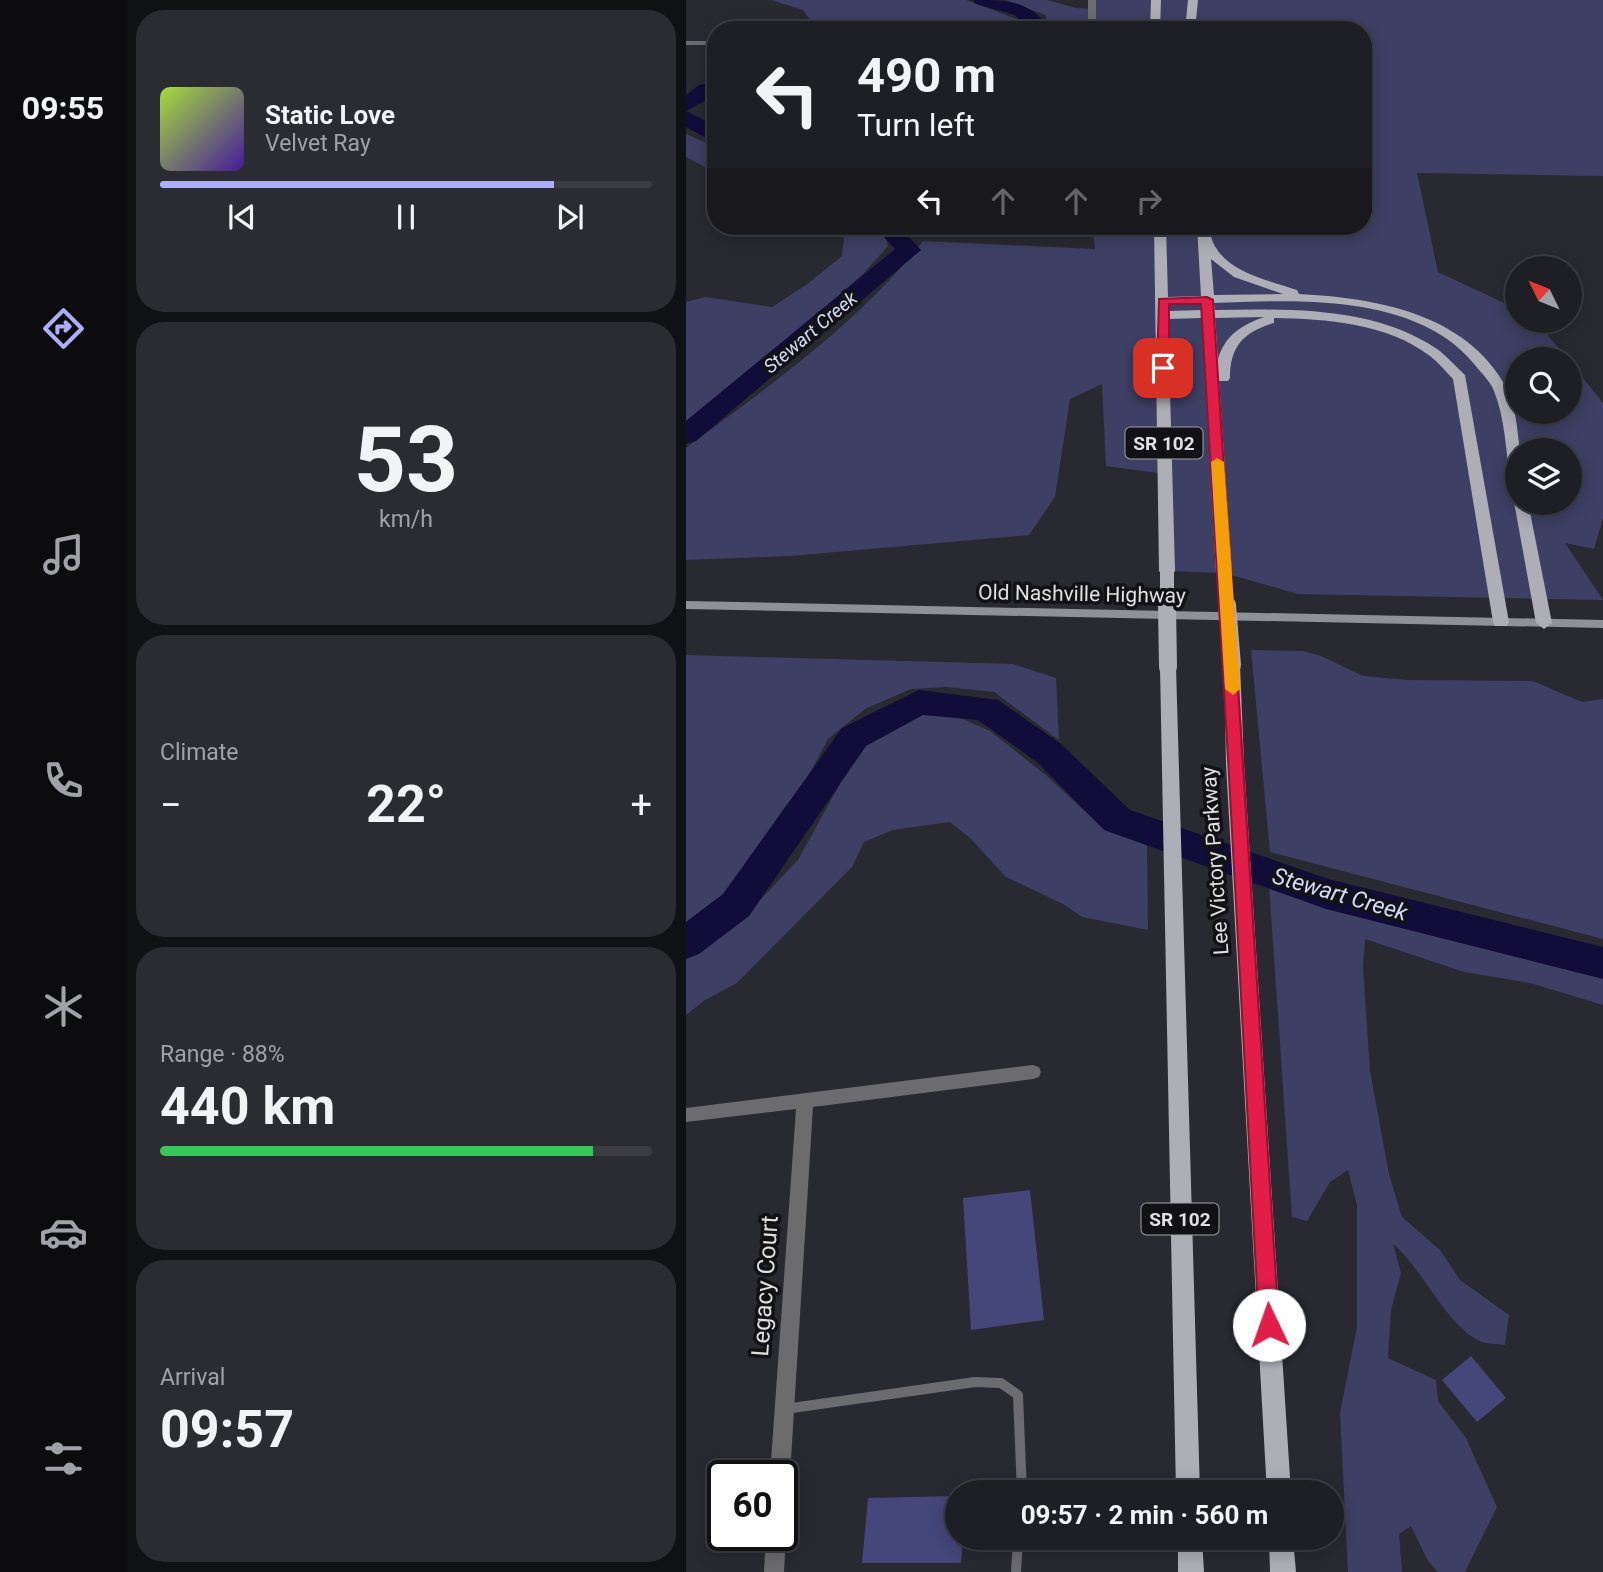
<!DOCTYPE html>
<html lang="en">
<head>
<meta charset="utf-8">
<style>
	:root { --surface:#1e1f25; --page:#2b2c32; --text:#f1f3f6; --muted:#a1a2a7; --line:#3c3d42; --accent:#abaffb }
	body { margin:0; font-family:Roboto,sans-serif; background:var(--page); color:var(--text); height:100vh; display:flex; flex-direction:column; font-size:26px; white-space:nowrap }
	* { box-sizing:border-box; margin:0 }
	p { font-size:23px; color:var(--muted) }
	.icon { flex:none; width:38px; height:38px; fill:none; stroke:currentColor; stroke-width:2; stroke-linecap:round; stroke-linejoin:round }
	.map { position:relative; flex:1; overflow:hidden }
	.side { display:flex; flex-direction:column; gap:10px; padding:10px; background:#101114; width:560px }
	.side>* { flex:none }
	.banner { position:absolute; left:21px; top:21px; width:665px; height:214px; border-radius:28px; box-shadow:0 4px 18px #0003,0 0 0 2px var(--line); background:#1e1f25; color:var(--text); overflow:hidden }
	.needle { width:46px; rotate:313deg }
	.controls { position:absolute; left:819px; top:256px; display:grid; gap:14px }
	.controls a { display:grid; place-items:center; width:77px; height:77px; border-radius:50%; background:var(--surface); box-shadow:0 4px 18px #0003,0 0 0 2px var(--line); font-size:35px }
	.speed { position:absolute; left:21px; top:1460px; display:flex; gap:14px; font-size:35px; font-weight:700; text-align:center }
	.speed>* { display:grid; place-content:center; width:91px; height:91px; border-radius:50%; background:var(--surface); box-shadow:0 4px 18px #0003,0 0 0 2px var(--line); line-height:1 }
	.speed .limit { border:4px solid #111; border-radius:10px; background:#fff; color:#111 }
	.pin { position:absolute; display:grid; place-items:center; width:60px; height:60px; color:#fff; margin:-30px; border-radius:14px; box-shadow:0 4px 10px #0006 }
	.me { position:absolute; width:77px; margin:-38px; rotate:357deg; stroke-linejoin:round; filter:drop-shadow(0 0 5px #0008) }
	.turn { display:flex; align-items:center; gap:24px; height:147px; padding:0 35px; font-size:32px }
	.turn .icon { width:91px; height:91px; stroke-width:2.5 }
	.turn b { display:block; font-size:49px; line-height:60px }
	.lanes { display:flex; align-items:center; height:66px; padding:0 35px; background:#0003; justify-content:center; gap:35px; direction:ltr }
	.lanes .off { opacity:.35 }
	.big { font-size:52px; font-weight:700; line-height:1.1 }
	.side .card { flex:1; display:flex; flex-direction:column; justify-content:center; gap:10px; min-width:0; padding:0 24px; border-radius:28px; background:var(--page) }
	.side .dial { align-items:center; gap:0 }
	.dial b { font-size:91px; line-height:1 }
	.song { display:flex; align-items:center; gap:21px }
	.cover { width:84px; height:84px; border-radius:10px; background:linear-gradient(135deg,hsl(80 70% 55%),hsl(260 70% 35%)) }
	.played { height:7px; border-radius:4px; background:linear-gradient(90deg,var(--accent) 80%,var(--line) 80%) }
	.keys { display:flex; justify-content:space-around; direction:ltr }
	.heat { display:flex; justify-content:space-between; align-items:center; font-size:38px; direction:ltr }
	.charge { height:10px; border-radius:5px; background:linear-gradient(90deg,#34c759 88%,var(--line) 0) }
	.trip { position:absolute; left:259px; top:1480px; width:399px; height:70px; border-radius:35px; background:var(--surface); box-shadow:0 4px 18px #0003,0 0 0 2px var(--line); font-weight:700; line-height:70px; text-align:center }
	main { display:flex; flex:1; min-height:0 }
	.menu { display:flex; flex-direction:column; width:126px; justify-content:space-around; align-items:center; background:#0c0c0f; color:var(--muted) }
	.menu .icon { width:49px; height:49px }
	.menu .current { color:var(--accent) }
	.menu b { font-size:32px; color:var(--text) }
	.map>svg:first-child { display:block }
	.green { fill:#3d3f64; fill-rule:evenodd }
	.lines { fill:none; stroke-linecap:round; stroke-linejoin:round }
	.river { fill:#110c39; fill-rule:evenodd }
	.building { fill:#454679 }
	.lane { stroke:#6c6c70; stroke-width:10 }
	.street { fill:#6c6c70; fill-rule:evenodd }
	.secondary { fill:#909198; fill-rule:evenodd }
	.primary { fill:#adaeb6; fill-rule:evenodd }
	.primary-bridge-far1 { stroke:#adaeb6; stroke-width:14 }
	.primary-bridge { stroke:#adaeb6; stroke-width:18 }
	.route { fill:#e11d48; stroke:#92132f; stroke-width:2 }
	.slow { fill:#f59e0b }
	.labels { text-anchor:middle; stroke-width:7; stroke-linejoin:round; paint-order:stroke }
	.far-water-label { font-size:19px; font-style:italic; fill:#d6dafa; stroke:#121216 }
	.shield { fill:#121216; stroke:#a2a2a6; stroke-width:2 }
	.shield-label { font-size:19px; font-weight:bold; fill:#dfdfe4 }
	.street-label { font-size:21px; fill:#dfdfe4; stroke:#121216 }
	.water-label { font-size:23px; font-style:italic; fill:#d6dafa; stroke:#121216 }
	.near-street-label { font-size:24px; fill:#dfdfe4; stroke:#121216 }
</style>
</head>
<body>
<main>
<nav class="menu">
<b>09:55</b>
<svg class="icon current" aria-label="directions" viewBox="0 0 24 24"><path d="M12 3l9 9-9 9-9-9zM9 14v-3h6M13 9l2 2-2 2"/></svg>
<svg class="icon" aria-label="music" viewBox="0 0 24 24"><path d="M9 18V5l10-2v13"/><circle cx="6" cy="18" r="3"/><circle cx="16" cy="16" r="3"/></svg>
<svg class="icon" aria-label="phone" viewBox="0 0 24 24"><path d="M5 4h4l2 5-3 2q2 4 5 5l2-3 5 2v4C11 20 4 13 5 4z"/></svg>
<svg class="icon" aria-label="climate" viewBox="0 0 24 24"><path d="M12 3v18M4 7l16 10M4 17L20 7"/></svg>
<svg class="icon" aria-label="car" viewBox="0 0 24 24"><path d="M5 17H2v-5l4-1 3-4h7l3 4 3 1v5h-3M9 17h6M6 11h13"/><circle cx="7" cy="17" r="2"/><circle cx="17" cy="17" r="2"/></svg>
<svg class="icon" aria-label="filters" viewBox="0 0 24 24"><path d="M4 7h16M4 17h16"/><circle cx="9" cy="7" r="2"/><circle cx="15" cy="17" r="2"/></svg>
</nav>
<section class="side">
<div class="card">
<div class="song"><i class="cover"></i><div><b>Static Love</b><p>Velvet Ray</p></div></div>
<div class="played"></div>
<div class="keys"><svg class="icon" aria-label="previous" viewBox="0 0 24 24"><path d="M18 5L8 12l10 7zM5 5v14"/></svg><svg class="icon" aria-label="pause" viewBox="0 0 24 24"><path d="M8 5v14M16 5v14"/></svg><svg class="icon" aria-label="next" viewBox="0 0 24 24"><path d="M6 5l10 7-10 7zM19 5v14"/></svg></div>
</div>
<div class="card dial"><b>53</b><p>km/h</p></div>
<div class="card"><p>Climate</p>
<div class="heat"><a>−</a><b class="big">22°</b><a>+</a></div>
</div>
<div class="card"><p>Range · 88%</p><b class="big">440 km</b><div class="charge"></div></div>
<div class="card"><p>Arrival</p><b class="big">09:57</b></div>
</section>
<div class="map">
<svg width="917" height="1572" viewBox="0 0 917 1572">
	<rect width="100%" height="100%" fill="#282931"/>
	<path class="green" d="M85,0H280L336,21L342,30H131L117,10Z
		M320,0H361L390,8L405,9L406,0H917V176L731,173L752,272L831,309V320H850L881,359H831V411H884V362L917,403V518L908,549L879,543L917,600L612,594L538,573L481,571L479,474L420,466L416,384L384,399L369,497L343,535L105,556L0,560V448C82,387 174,322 237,241L409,249L406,226H677V30H365L359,15ZM831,450H884V502H831Z
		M0,134L30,147V173L0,157Z
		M126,226H193L198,231L202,246L178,273L141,306L0,421V302L19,297L86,307L120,285L156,256L158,238Z
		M565,650L618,651L635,656L677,676L722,680L847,681L896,702L917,699V939L584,852Z
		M0,655L327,664L370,678L373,740L308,692L261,687L225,689L179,709L142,739L121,779L94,814L68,865L33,907L0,931Z
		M226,713H264L304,731L361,776L404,816L461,843L462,930L396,917L377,904L320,877L284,838L264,822L207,830L178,842L166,867L51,983L19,1000L0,1015V958L57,918L112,860L177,742Z
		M583,885L781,943L917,973V1005L844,983L778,972L679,939L677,967L684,1071L703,1174L716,1217L754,1250L774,1280L823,1315L819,1345C811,1344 798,1344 791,1340C757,1320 737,1269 707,1244L715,1273L705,1310L702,1358L750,1380L752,1401L780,1438L811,1507L779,1572H752L742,1561L725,1526L713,1534L716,1572H662L654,1413L671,1327V1205L662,1170L644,1182L621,1221L606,1217Z"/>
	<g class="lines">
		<path class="river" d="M287,0C322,0 343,0 365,30H343L329,15L290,4Z
			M30,82V95L0,111L30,126V143L0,127V95L13,85Z
			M188,226H213L235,250L10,441L0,444V421L209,249Z
			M233,690L312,700L375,744L444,810L642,879L917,947V979L640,909L418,830L351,762L292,720L237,715L180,746L63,916L13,954L0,959V922L37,894L156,728Z"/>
	</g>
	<path class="building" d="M344,1190L358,1320L285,1330L277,1198Z
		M785,1356L820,1398L791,1422L756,1380Z
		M271,1496V1538H277L275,1563H176L182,1498Z"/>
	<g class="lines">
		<path class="lane" d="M99,1409L289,1382L315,1383L332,1395L336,1493
			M330,1572L332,1538"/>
		<path class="street" d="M402,0H410V30H402Z
			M0,41H22L26,43L22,45H0Z
			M347,1065L353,1067L355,1072L353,1077L347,1079L127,1107L104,1475L101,1482L96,1484V1475H84L110,1109L0,1122V1108Z
			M96,1528L100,1535L98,1572H78L80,1535H96Z"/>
		<path class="secondary" d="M0,601L917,620V628L0,609Z"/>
		<path class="primary" d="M465,0H475L474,30H464Z
			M502,0H512L509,30H499Z
			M468,226H480L482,297L515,296L511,226H523C527,270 576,278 611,290L613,294C689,298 780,313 820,387C830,404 831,430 834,450H831V485L824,480C820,451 819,418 808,391C804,381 795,373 789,365C731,293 611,300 528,303L529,310C602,309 687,306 751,349C761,356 770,367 779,375L823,622L821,626H809L807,622L767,379C760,372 753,363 744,356C701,323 640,319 588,318V323C558,332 544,346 544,378L542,381H533L546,573L538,578L530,573L516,318L482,319L489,571L486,575H476L473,571ZM525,259L548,277L597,294L528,295ZM515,304L516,310L482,311V305ZM578,317C556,325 539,335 532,359L529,318Z
			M831,498V502H842L866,623L858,629L850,623L828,502Z
			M546,659L554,665L558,764L605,1493H581L540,764L538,665Z
			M482,661L490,667L514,1493H490L474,667Z
			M492,1538H516L518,1572H492Z
			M583,1538H607L610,1572H584Z"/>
		<path class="primary-bridge-far1" d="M481,571V607
			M538,573L541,607"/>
		<path class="primary-bridge" d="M481,605L482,667
			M541,605L546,665"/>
	</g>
	<path class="route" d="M521,297L527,300C552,642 571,984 593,1325L590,1333L583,1336L576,1333L573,1325C554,985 537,644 515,304H483V368L477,371L471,368L473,299Z"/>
	<path class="slow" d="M531,458L538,462L554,689L547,695L539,689L525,462Z"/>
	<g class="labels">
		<g class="far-water-label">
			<text transform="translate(124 332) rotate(-40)" y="7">Stewart Creek</text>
		</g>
		<g class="shield">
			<rect x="439.5" y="427.5" width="77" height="31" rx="5"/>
			<rect x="455.5" y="1203.5" width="77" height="31" rx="5"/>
		</g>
		<g class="shield-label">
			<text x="478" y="450">SR 102</text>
			<text x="494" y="1226">SR 102</text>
		</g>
		<g class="street-label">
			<text transform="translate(396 594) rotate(1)" y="7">Old Nashville Highway</text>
			<text transform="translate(529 861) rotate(-94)" y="7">Lee Victory Parkway</text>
		</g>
		<g class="water-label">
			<text transform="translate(654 894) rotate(16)" y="8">Stewart Creek</text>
		</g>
		<g class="near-street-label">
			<text transform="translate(79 1286) rotate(-86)" y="8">Legacy Court</text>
		</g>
	</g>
</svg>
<div class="controls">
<a><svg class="needle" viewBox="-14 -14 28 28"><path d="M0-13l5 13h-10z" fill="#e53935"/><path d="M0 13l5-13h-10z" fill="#a1a2a7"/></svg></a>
<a><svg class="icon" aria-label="search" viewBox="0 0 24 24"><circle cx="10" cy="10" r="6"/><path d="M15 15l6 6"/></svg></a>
<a><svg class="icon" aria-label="layers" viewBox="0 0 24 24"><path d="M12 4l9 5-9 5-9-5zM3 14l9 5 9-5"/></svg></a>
</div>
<div class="speed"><div class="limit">60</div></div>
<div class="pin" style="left:477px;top:368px;background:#d93025"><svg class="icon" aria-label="arrive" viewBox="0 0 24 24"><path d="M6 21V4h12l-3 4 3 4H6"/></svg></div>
<svg class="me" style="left:583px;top:1325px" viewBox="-20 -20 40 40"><circle r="19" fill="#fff"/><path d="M0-13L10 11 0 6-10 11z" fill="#e11d48"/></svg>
<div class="trip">09:57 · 2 min · 560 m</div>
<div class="banner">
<div class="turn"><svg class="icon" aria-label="left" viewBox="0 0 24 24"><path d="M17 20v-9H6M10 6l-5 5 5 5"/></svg><div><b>490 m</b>Turn left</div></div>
<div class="lanes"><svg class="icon" aria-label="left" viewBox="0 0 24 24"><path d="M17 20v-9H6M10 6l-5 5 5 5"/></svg><svg class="icon off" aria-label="ahead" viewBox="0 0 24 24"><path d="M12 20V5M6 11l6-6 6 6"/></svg><svg class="icon off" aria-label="ahead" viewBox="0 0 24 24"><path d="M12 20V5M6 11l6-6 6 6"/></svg><svg class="icon off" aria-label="right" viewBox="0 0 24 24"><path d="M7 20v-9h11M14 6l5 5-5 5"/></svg></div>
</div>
</div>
</main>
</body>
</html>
